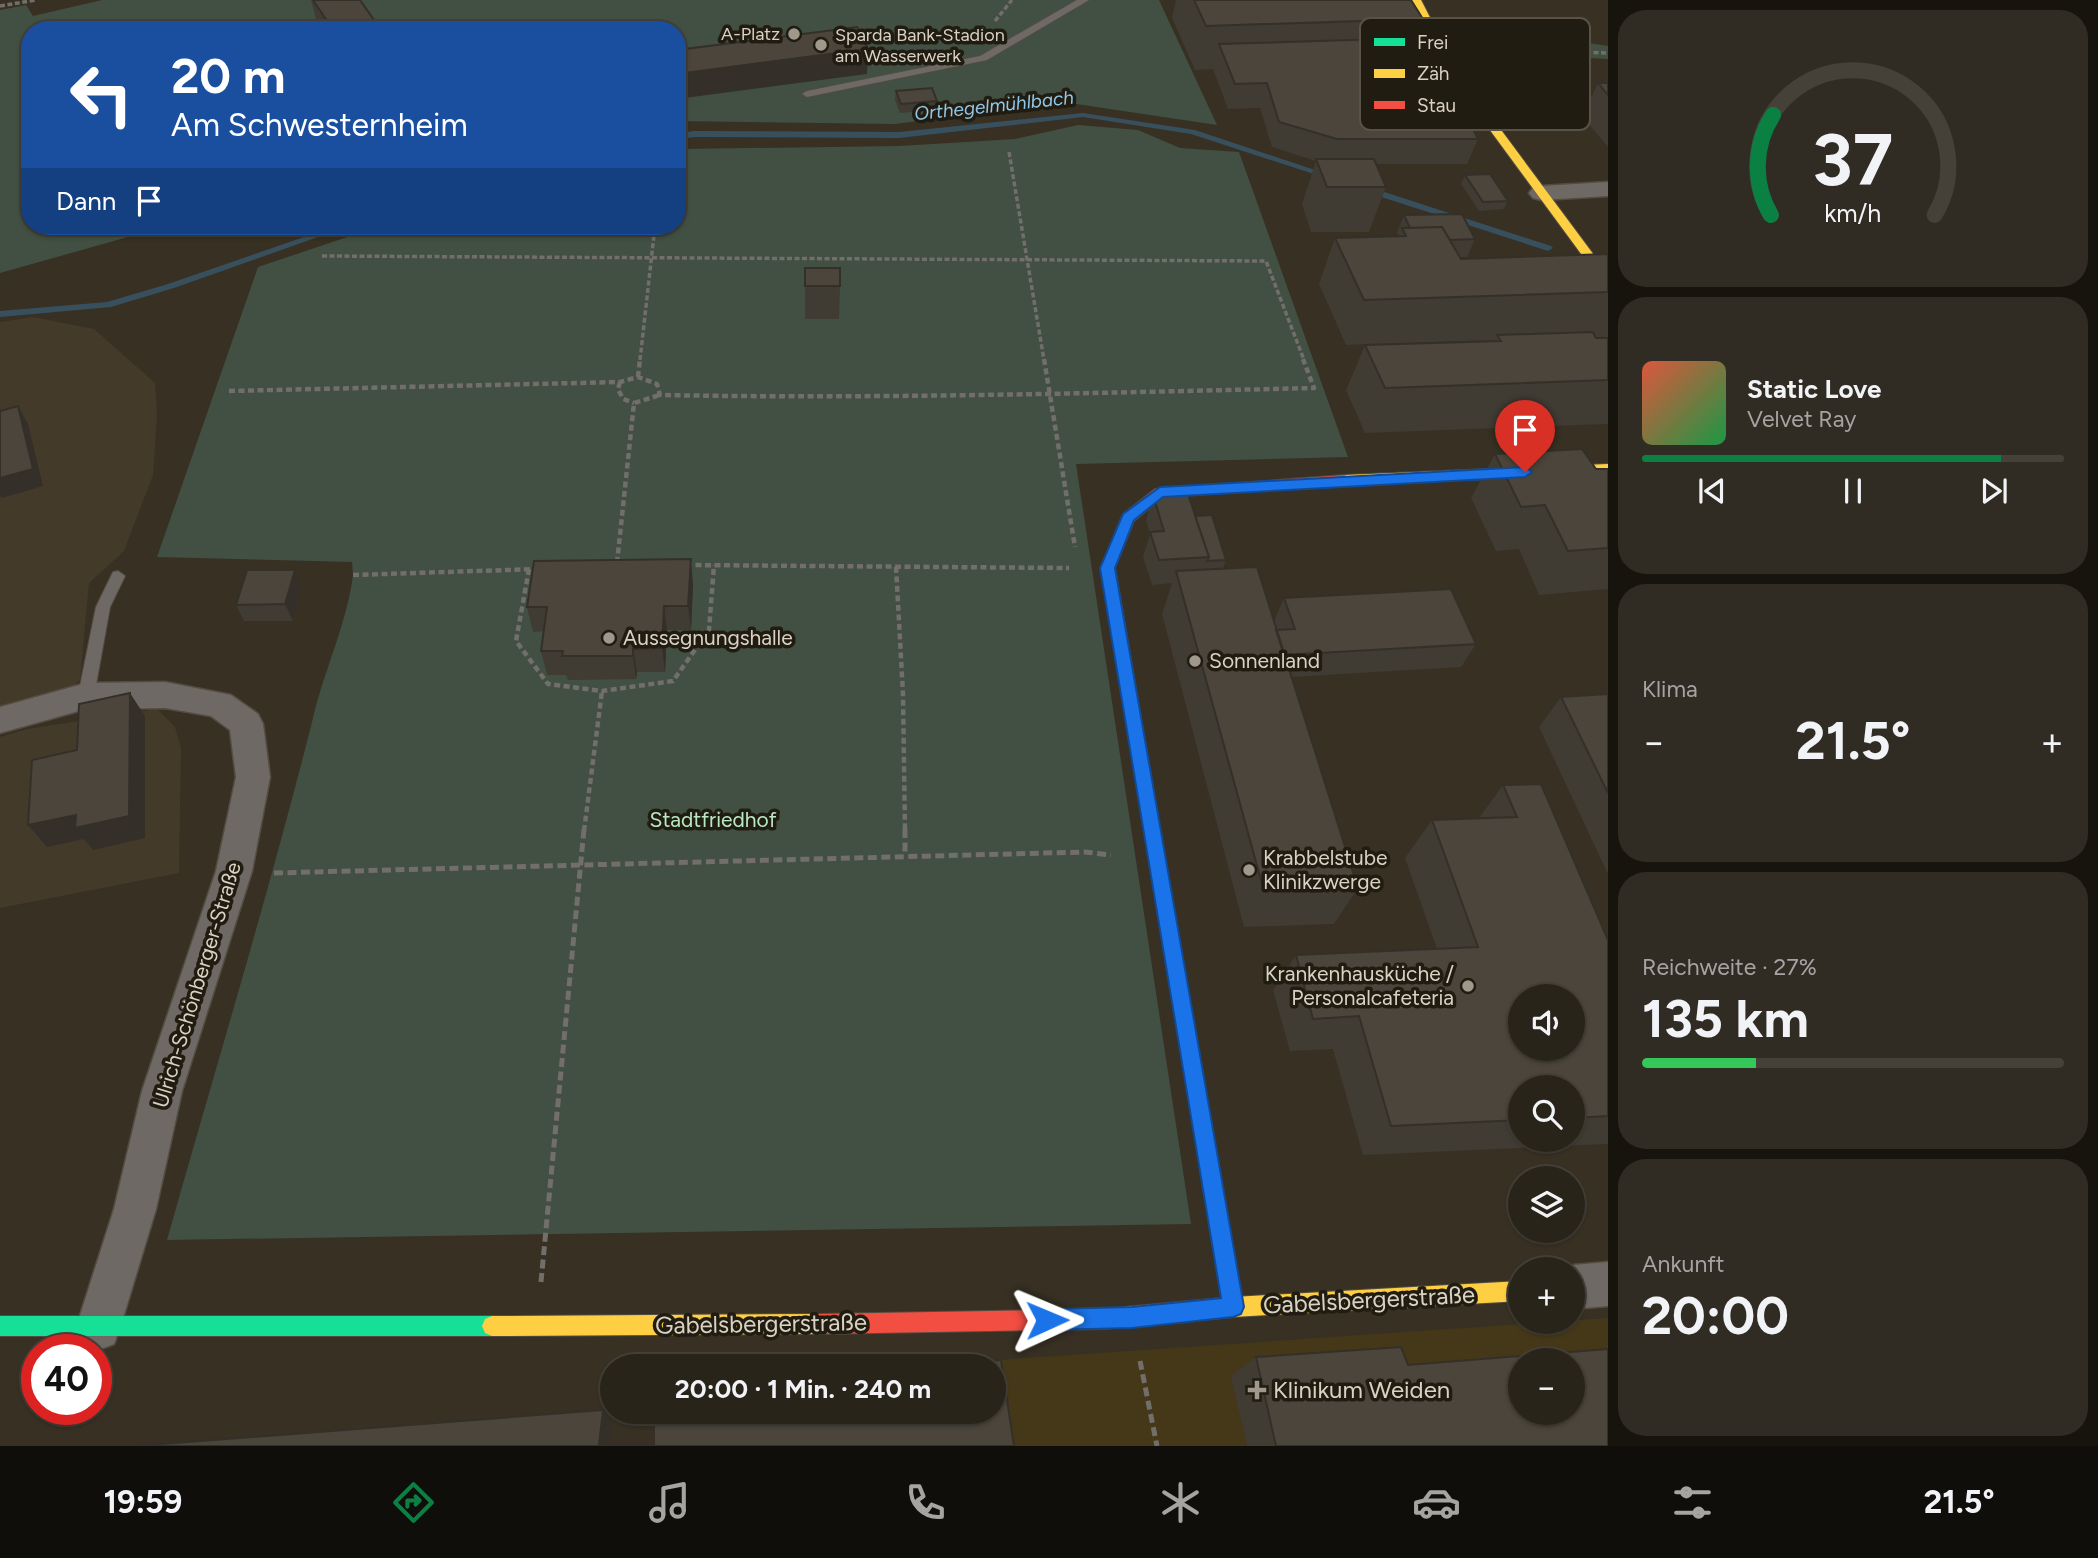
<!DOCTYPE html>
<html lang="de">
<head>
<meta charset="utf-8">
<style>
	:root { --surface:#29241a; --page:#312c23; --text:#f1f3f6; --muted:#a5a4a2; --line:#454139; --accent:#0b8043 }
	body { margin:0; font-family:Figtree,sans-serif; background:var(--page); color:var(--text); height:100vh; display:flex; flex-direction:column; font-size:26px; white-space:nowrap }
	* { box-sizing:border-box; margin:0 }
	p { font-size:23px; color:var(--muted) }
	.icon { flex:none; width:38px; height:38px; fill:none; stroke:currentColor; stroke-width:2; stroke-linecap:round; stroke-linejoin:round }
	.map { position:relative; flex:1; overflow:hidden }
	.sheet { display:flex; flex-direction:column; gap:10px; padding:10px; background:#17140e; width:490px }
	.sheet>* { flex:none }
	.hud { position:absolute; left:21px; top:21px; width:665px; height:214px; border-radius:28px; box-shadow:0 2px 5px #0004,0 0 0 2px var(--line); background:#1a4fa0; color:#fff; overflow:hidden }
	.tools { position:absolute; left:1508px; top:984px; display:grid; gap:14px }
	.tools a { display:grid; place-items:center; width:77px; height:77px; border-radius:50%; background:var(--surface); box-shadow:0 2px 5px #0004,0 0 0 2px var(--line); font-size:35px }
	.speed { position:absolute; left:21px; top:1334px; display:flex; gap:14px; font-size:35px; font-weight:700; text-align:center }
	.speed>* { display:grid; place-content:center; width:91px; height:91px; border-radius:50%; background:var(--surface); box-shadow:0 2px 5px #0004,0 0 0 2px var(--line); line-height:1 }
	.speed .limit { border:10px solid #d22; background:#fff; color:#111 }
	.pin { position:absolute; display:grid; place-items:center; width:60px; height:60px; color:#fff; margin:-72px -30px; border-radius:50% 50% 50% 0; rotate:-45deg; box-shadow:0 0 7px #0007 }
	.pin .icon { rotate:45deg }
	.me { position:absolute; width:77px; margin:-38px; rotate:89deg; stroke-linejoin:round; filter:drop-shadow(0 0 5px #0008) }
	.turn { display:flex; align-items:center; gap:24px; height:147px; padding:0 35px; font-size:32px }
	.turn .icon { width:91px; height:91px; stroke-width:2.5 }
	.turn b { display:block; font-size:49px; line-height:60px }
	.then { display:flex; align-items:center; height:66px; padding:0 35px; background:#0003; gap:14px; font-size:26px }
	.big { font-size:52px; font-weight:700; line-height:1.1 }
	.sheet .widget { flex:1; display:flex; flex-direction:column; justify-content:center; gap:10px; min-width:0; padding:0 24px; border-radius:28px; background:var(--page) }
	.sheet .dial { align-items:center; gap:0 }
	.dial svg { height:182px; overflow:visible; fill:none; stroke:var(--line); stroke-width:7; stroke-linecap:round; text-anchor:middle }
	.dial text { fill:var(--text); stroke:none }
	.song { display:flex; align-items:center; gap:21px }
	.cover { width:84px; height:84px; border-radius:10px; background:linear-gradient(135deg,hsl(10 70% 55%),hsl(140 70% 35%)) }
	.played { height:7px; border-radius:4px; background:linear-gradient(90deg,var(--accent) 85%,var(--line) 85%) }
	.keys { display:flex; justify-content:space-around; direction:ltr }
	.heat { display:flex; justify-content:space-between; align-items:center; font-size:38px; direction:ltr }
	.charge { height:10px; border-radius:5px; background:linear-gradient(90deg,#34c759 27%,var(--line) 0) }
	.trip { position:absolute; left:600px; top:1354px; width:406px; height:70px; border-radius:35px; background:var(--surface); box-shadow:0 2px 5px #0004,0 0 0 2px var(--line); font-weight:700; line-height:70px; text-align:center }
	.dock { display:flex; height:112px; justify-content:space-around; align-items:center; background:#100e0a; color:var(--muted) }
	.dock .icon { width:49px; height:49px }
	.dock .current { color:var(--accent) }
	.dock b { font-size:32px; color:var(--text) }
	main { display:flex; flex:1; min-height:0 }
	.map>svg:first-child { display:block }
	.commercial { fill:#433a2a }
	.built { fill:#453819; fill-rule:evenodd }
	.green { fill:#415042 }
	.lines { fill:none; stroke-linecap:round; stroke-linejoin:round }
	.stream { fill:#38505e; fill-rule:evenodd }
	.lane-casing { stroke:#534c41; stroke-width:2 }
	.street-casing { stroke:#534c41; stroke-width:3 }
	.fast-casing { stroke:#534c41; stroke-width:2 }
	.slow-casing { stroke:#534c41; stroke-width:2 }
	.jam-casing { stroke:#534c41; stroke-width:2 }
	.path-far2 { stroke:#726e6a; stroke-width:3.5; stroke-dasharray:5 2.5; stroke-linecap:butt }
	.path-far1 { stroke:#726e6a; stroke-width:4.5; stroke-dasharray:6 3.5; stroke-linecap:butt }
	.path { stroke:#726e6a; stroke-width:5; stroke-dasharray:9 4.5; stroke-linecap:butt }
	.lane { fill:#6e6965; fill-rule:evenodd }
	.street { fill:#6e6965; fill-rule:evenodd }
	.fast { fill:#16e098; fill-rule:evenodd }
	.slow { fill:#ffcf43; fill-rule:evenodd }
	.jam { fill:#f24e42; fill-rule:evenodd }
	.wall { fill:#403b33; fill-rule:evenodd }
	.shaded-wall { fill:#343029 }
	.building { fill:#4b453b; stroke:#343029; stroke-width:2; fill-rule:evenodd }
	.route { fill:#1a73e8; stroke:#114b97; stroke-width:2 }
	.poi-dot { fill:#a0998b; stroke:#211c11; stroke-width:2.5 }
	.labels { text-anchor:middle; stroke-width:7; stroke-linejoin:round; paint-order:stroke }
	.far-poi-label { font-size:18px; fill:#d9d2c3; stroke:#211c11; text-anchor:end }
	.far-water-label { font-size:19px; font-style:italic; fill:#91c7e8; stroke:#211c11 }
	.poi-label { font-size:21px; fill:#d9d2c3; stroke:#211c11; text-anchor:start }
	.park-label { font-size:21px; fill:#b8e9c3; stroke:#211c11 }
	.street-label { font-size:21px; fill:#d9d2c3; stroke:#211c11 }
	.near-street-label { font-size:24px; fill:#d9d2c3; stroke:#211c11 }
	.near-poi-label { font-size:24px; fill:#d9d2c3; stroke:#211c11; text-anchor:start }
	.key { fill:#211c11; stroke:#585346; stroke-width:2 }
	.key-label { font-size:19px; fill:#d9d2c3 }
</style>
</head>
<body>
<main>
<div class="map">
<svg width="1608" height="1446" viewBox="0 0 1608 1446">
	<rect width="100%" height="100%" fill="#373023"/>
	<path class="commercial" d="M33,317L94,329L155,383L157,415L153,475L124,551L89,583L80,680L64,694L0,714V322Z
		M157,709L175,727L181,748L179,873L0,908V737L27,729Z"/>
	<path class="built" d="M1608,1318V1446H662L994,1412V1367H898ZM1521,1360H1573V1412H1521Z"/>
	<path class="green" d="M102,0H1159L1217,125L1063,102L895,124L677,121V30H30V226H167L0,273V10L26,5L33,16Z
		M1460,23L1608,46V59L1475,52Z
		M1078,125L1138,130L1180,148L1239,152L1348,457L1076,464L1191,1224L167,1240C216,1066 269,893 313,718C324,671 347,623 353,575L352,562L157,557L258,267L380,226H677V149H681L899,146L1015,139Z"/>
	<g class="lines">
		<path class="stream" d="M1083,113L1195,130L1330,175L1323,177L1191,134L1083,117L899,138L695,137L677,139V133L695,131L899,132Z
			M1369,187L1551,246L1553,248L1548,251L1545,250L1366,192L1365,190Z
			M336,226H349L174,288L111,307L0,317V311L107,302L168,284Z"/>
		<defs>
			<path id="lane" d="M1077,0H1089L987,60L807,97L802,94L807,91L980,56Z
				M118,571L125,576L110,607L94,696L91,700H81L78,696L96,607L113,572Z"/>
			<path id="street" d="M1608,182V196L1541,200L1533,198L1529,193L1533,188L1541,186Z
				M165,682L231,695L258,714L263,724L270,777L252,871L182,1091L156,1209L120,1328L114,1344L98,1350L82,1344L76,1328L114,1209L142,1091L216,871L236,777L230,730L211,716L165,708L86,709L0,733V707L86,683Z
				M1608,1262V1306L1573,1309V1269H1565L1573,1265Z"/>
			<path id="fast" d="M1159,863L1165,865L1167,870L1243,1307L1240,1314L1233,1317L1226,1314L1223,1307L1151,870L1153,865Z
				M0,1316H492L499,1319L502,1326L499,1333L492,1336H0Z"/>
			<path id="slow" d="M1411,0H1421L1458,72L1608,274V286L1604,285L1448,73Z
				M1608,464V474L1345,485L1338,480L1345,475Z
				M1115,602L1122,608L1167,870L1165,875L1159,877L1153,875L1151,870L1108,608Z
				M1521,1281V1301L1233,1317L1103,1329L1096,1326L1093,1319L1096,1312L1103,1309L1233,1297Z
				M819,1314L826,1317L829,1324L826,1331L819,1334L492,1336L485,1333L482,1326L485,1319L492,1316Z"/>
			<path id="jam" d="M1345,475L1352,480L1345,485L1163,497L1134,521L1115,568L1122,608L1115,614L1110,612L1101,568L1123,514L1155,489Z
				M1103,1309L1110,1312L1113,1319L1110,1326L1103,1329L819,1334L812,1331L809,1324L812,1317L819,1314Z"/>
		</defs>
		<use href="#lane" class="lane-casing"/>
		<use href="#street" class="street-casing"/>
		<use href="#fast" class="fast-casing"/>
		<use href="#slow" class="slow-casing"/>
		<use href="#jam" class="jam-casing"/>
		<path class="path-far2" d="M0,6L36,0
			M995,21L1012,0
			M1468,34L1540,51L1608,53
			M1009,152L1044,360
			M322,256L1266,261L1304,360
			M640,360L655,226"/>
		<path class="path-far1" d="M1044,359L1075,547
			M638,377L640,359
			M620,382L618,389L623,399L634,403
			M229,391L620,382L638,377L657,384L660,395C878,399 1096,393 1314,388L1303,359
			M617,563L634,403L660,395
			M686,565L1069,568
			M896,567L903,694L905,831
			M529,569L516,641L548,684L602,691L673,681L709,630L714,565
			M353,575L538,569
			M584,831L602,691"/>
		<path class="path" d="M905,829V856
			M274,873L1085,852L1111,855
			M541,1282L584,829
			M1140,1361L1157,1446"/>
		<use href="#lane" class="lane"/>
		<use href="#street" class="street"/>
		<use href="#fast" class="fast"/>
		<use href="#slow" class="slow"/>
		<use href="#jam" class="jam"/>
	</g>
	<path class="wall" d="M311,0H360L381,30H323L316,19Z
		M1176,0H1411L1423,19L1416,38L1434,66L1429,82L1478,139L1467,164H1376L1386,187L1369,232H1311L1302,204L1316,161L1272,147L1260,108L1228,109L1213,69L1195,70L1172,18Z
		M1598,83H1608V147L1582,116Z
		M896,91L937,101V110L900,113L895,100Z
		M1465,175L1508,201L1504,209L1479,211L1461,184Z
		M1404,215L1475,239L1467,257H1459L1461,259L1608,254V337H1595L1596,338H1608V424L1365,433L1346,390L1365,345L1495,340L1346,345L1319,284L1335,238L1399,236L1397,233Z
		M805,268L840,286L839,319H805Z
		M1495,454L1596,469H1608V589L1539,595L1519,549L1496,551L1471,498Z
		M1153,495L1195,516L1226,560L1223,569L1274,621L1284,598L1476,644L1461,667L1291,677L1358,888L1334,924L1244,927L1162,614L1172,583L1152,585L1143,557L1150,534L1146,520Z
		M693,584L691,630H667L665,672H637L636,679L568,680L566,675H547L541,651L544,631L533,632L527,607Z
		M302,587L293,621H244L236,605Z
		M1608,694V874L1539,727L1561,697Z
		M1503,785L1608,940V1144L1363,1155L1333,1049L1290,1051L1273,990L1296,955L1437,949L1405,858L1432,820L1479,818ZM1521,1087H1573V1139H1521Z
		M1256,1357L1408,1365L1608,1446H1247L1231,1376Z"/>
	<path class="shaded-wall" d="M868,49L867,74L677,99V74Z
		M18,406L28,424L43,486L2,498L0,496V478Z
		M691,559L693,584L691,630L688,606Z
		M295,570L302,587L293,621L285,604Z
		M664,606L667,630L665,672L662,648Z
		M633,649L637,672L636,679L633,656Z
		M130,693L145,716V838L93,850L84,839L47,847L28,825L76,815Z
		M603,1410L611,1422L609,1446L599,1445Z"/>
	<path class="building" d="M313,0H360L381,30H333Z
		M1194,0H1411L1423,19L1206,26Z
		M857,27L868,49L677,74V50Z
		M1416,38L1434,66L1395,69L1403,82H1449L1478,139H1337L1279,122L1267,83L1235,84L1219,44Z
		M1598,83H1608V95Z
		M932,88L937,101L901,104L896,91Z
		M1316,159H1374L1386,187H1327Z
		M1490,174L1508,201L1483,202L1465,175Z
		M1462,214L1475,239L1450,240L1442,227L1410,228L1404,215Z
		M1442,227L1461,259L1608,254V292L1364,300L1335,238L1406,236L1402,228Z
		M805,268H840V286H805Z
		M1593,332L1596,338H1608V380L1385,388L1365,345L1501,341L1497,335Z
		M18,406L33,469L0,478V411Z
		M1582,449L1596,469H1608V548L1568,551L1545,505L1521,507L1495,454Z
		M1164,485H1185L1209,557L1159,560L1150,532L1164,531L1153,495Z
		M1212,515L1226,560L1207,561L1209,557L1195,516Z
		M691,559L688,606H664L662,648L633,649V656H562L563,651H541L547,607H527L534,561Z
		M1257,567L1358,888L1264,891L1176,571Z
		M247,570H295L285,604L236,605Z
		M1451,589L1476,644L1284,655L1276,630L1295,629L1284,598Z
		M130,693L129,816L75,828L76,815L28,825L32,760L77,750L79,704Z
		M1608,694V793L1561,697Z
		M1541,784L1608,940V1116L1573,1118V1087H1521V1120L1391,1126L1359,1016L1313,1019L1296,955L1478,947L1432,820L1517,817L1503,785ZM1521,996H1573V1048H1521Z
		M1401,1347L1408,1365L1608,1349V1446H1276L1256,1357ZM1521,1360H1573V1412H1521Z
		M1001,1360L1014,1446H654V1412H994V1367H926Z
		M603,1410L599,1445L654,1444V1446H136Z"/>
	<path class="route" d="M1525,467L1532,472L1525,477L1163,497L1134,520L1115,568L1244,1307L1241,1314L1233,1317L1132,1328L1047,1330L1040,1327L1037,1320L1040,1312L1047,1309L1132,1307L1221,1298L1100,568L1123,514L1160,487Z"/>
	<g class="poi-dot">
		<circle cx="794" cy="34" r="7"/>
		<circle cx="821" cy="45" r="7"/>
		<circle cx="609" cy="638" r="7"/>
		<circle cx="1195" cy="661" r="7"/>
		<circle cx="1249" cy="870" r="7"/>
		<circle cx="1468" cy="986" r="7"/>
		<path d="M1253.5 1379.5h7v7h7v7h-7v7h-7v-7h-7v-7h7z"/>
	</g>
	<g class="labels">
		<g class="far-poi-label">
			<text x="780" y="40">A-Platz</text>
			<text x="835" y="41" text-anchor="start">Sparda Bank-Stadion<tspan x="835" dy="21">am Wasserwerk</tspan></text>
		</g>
		<g class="far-water-label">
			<text transform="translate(994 105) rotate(-6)" y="7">Orthegelmühlbach</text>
		</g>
		<g class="poi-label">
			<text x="623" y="645">Aussegnungshalle</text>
			<text x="1209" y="668">Sonnenland</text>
			<text x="1263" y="865">Krabbelstube<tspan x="1263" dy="24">Klinikzwerge</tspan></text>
			<text x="1454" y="981" text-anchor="end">Krankenhausküche /<tspan x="1454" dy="24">Personalcafeteria</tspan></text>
		</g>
		<g class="park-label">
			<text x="713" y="827">Stadtfriedhof</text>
		</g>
		<g class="street-label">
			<text transform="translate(197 985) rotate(-73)" y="7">Ulrich-Schönberger-Straße</text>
		</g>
		<g class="near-street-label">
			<text transform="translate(1369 1300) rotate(-3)" y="8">Gabelsbergerstraße</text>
			<text transform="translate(761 1324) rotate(-1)" y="8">Gabelsbergerstraße</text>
		</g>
		<g class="near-poi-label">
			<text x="1273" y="1398">Klinikum Weiden</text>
		</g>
	</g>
	<rect x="1360" y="18" width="230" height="112" rx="10" class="key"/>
	<rect x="1374" y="38" width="31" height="8" fill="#16e098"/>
	<rect x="1374" y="69" width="31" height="9" fill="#ffcf43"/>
	<rect x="1374" y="101" width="31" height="8" fill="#f24e42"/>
	<g class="key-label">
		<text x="1417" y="49">Frei</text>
		<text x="1417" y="80">Zäh</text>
		<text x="1417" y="112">Stau</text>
	</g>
</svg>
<div class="tools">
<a><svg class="icon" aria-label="sound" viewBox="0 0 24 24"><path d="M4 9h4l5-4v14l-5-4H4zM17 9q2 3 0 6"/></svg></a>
<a><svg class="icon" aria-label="search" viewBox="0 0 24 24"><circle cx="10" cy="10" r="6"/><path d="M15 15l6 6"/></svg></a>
<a><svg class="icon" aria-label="layers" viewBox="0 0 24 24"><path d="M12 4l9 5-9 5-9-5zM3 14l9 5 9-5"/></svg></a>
<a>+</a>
<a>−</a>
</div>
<div class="speed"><div class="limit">40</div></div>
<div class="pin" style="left:1525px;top:472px;background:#d93025"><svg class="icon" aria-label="arrive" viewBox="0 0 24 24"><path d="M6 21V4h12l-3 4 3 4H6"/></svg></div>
<svg class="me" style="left:1047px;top:1320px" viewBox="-20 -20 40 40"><path d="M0-17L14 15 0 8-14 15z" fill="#1a73e8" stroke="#fff" stroke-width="4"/></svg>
<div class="trip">20:00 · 1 Min. · 240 m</div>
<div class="hud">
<div class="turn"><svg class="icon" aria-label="left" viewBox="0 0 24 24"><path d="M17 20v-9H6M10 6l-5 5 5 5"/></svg><div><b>20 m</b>Am Schwesternheim</div></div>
<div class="then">Dann<svg class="icon" aria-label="arrive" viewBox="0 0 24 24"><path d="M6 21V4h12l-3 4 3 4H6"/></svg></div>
</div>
</div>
<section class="sheet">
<div class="widget dial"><svg viewBox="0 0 100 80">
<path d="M14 69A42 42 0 1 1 86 69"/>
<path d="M14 69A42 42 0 0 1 15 25" stroke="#0b8043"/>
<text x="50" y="56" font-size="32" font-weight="700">37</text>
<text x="50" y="72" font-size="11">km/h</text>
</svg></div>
<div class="widget">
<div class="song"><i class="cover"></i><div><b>Static Love</b><p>Velvet Ray</p></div></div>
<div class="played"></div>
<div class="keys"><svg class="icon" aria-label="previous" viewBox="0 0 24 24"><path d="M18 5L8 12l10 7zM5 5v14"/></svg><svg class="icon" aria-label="pause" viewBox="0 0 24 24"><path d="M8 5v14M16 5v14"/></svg><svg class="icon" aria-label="next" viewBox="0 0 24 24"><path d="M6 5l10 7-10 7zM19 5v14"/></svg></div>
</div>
<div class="widget"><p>Klima</p>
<div class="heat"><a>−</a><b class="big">21.5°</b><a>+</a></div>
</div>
<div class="widget"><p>Reichweite · 27%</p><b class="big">135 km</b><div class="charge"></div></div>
<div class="widget"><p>Ankunft</p><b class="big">20:00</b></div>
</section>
</main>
<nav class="dock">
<b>19:59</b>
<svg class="icon current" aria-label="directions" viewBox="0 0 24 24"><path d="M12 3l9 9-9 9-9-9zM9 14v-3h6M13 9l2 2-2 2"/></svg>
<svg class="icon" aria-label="music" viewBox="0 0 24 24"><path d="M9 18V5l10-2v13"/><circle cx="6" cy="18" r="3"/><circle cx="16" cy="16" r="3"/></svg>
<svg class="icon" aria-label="phone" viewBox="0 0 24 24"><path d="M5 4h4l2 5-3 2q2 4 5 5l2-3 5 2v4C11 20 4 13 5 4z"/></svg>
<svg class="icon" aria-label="climate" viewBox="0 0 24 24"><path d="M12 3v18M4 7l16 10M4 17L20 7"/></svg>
<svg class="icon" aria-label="car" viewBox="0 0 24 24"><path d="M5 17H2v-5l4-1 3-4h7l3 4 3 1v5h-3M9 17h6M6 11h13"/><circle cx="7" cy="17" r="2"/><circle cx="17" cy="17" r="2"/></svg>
<svg class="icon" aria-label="filters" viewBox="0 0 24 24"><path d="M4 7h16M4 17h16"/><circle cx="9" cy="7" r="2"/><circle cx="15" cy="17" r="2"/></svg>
<b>21.5°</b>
</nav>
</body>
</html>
